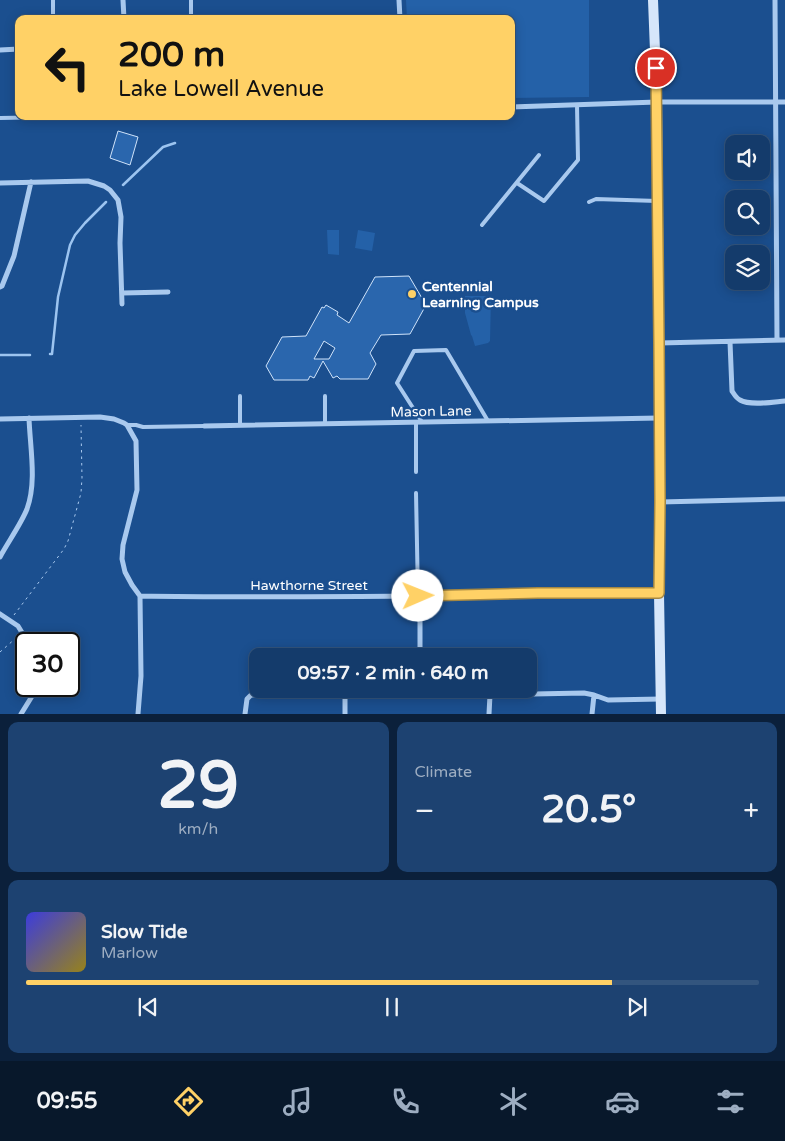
<!DOCTYPE html>
<html lang="en">
<head>
<meta charset="utf-8">
<style>
	:root { --surface:#143b6b; --page:#1d4271; --text:#f1f3f6; --muted:#9dadc1; --line:#33557e; --accent:#ffd166 }
	body { margin:0; font-family:"Varela Round",sans-serif; background:var(--page); color:var(--text); height:100vh; display:flex; flex-direction:column; font-size:19px; white-space:nowrap }
	* { box-sizing:border-box; margin:0 }
	p { font-size:16px; color:var(--muted) }
	.icon { flex:none; width:28px; height:28px; fill:none; stroke:currentColor; stroke-width:2; stroke-linecap:round; stroke-linejoin:round }
	.map { position:relative; height:714px; overflow:hidden }
	.drawer { display:flex; flex-direction:column; gap:8px; padding:8px; background:#0b203b; flex:1 }
	.drawer>* { flex:none }
	.hud { position:absolute; left:15px; top:15px; width:500px; height:105px; border-radius:10px; box-shadow:0 2px 12px #0003,0 0 0 1px var(--line); background:#ffd166; color:#111; overflow:hidden }
	.buttons { position:absolute; left:725px; top:135px; display:grid; gap:10px }
	.buttons a { display:grid; place-items:center; width:45px; height:45px; border-radius:10px; background:var(--surface); box-shadow:0 2px 12px #0003,0 0 0 1px var(--line); font-size:25px }
	.speed { position:absolute; left:15px; top:632px; display:flex; gap:10px; font-size:25px; font-weight:700; text-align:center }
	.speed>* { display:grid; place-content:center; width:65px; height:65px; border-radius:50%; background:var(--surface); box-shadow:0 2px 12px #0003,0 0 0 1px var(--line); line-height:1 }
	.speed .limit { border:2px solid #111; border-radius:8px; background:#fff; color:#111 }
	.pin { position:absolute; display:grid; place-items:center; width:42px; height:42px; color:#fff; margin:-21px; border:2px solid #fff; border-radius:50%; box-shadow:0 1px 5px #0007 }
	.me { position:absolute; width:55px; margin:-28px; rotate:89deg; stroke-linejoin:round; filter:drop-shadow(0 0 4px #0008) }
	.turn { display:flex; align-items:center; gap:18px; height:105px; padding:0 20px; font-size:22px }
	.turn .icon { width:65px; height:65px; stroke-width:2.5 }
	.turn b { display:block; font-size:35px; line-height:42px }
	.big { font-size:38px; font-weight:800; line-height:1.1 }
	.drawer .widget { flex:1; display:flex; flex-direction:column; justify-content:center; gap:8px; min-width:0; padding:0 18px; border-radius:10px; background:var(--page) }
	.drawer .dial { align-items:center; gap:0 }
	.dial b { font-size:65px; line-height:1 }
	.song { display:flex; align-items:center; gap:15px }
	.cover { width:60px; height:60px; border-radius:8px; background:linear-gradient(135deg,hsl(240 70% 55%),hsl(50 70% 35%)) }
	.played { height:5px; border-radius:2px; background:linear-gradient(90deg,var(--accent) 80%,var(--line) 80%) }
	.keys { display:flex; justify-content:space-around; direction:ltr }
	.heat { display:flex; justify-content:space-between; align-items:center; font-size:28px; direction:ltr }
	.drawer .tiles { flex:1; display:grid; gap:8px; grid-template-columns:1fr 1fr }
	.widget:last-child { grid-column:span 2 }
	.trip { position:absolute; left:249px; top:648px; width:288px; height:50px; border-radius:10px; background:var(--surface); box-shadow:0 2px 12px #0003,0 0 0 1px var(--line); font-weight:800; line-height:50px; text-align:center }
	.tabs { display:flex; height:80px; justify-content:space-around; align-items:center; background:#08182b; color:var(--muted) }
	.tabs .icon { width:35px; height:35px }
	.tabs .selected { color:var(--accent) }
	.tabs b { font-size:22px; color:var(--text) }
	.map>svg:first-child { display:block }
	.green { fill:#2461a8 }
	.lines { fill:none; stroke-linecap:round; stroke-linejoin:round }
	.stream { stroke:#9cc4f0; stroke-width:2.5 }
	.building { fill:#2a66ad; stroke:#cfe3fa; fill-rule:evenodd }
	.path { stroke:#a9c9ee; stroke-width:1; stroke-dasharray:2.5 4; stroke-linecap:butt }
	.lane { stroke:#a9c9ee; stroke-width:4 }
	.street { stroke:#a9c9ee; stroke-width:5 }
	.secondary { stroke:#d6e6fa; stroke-width:10 }
	.route-casing { stroke:#a68842; stroke-width:12 }
	.route { stroke:#ffd166; stroke-width:9 }
	.poi-dot { fill:#ffd166; stroke:#1b4f8f; stroke-width:2 }
	.labels { text-anchor:middle; stroke-width:5; stroke-linejoin:round; paint-order:stroke }
	.poi-label { font-size:14px; font-weight:bold; fill:#fff; stroke:#1b4f8f; text-anchor:start }
	.street-label { font-size:14px; fill:#fff; stroke:#1b4f8f }
</style>
</head>
<body>
<div class="map">
<svg width="785" height="714" viewBox="0 0 785 714">
	<rect width="100%" height="100%" fill="#1b4f8f"/>
	<path class="green" d="M406,0H589V97L511,98V19H407Z
		M327,230H339V255L328,254Z
		M358,230L375,233L372,251L355,248Z
		M465,296H491L490,341L488,343L475,346L472,336L471,335L465,313Z"/>
	<g class="lines">
		<path class="stream" d="M123,185L163,147L175,143
			M50,354H52L58,297L70,245L75,235L85,223L106,202
			M0,355H30"/>
	</g>
	<path class="building" d="M118,131L138,137L130,165L110,158Z
		M409,276L426,305L410,334L381,335L370,353L376,364L368,379H340L337,376L333,378L323,361L314,378L310,376L308,380H274L266,366L282,337L306,336L322,307L324,308L326,305L338,312L337,315L349,323L375,277ZM324,341L335,348L329,359H314Z"/>
	<g class="lines">
		<path class="path" d="M14,615L64,549L68,541L81,493L82,478L81,425
			M0,652L16,638"/>
		<path class="lane" d="M191,0V19
			M53,19V0
			M0,118L109,116
			M517,183L544,201L578,160L577,105
			M589,202L596,199L657,201
			M482,225L539,155
			M240,396V425
			M325,396V424
			M416,422V472
			M422,422L397,383L414,351L446,350L488,421
			M127,425H136L143,427L204,426
			M416,493L418,596"/>
		<path class="street" d="M123,0L124,19
			M399,0L400,19
			M775,0L777,340
			M0,50L19,49
			M511,107L657,102H785
			M0,183L88,181L104,186L110,190L118,200L121,217L120,243L122,304
			M0,287L2,286L14,256L31,182
			M122,293L168,292
			M730,342L732,391C734,394 736,398 740,400C750,406 773,402 785,401
			M659,343L785,340
			M0,419L100,417L114,419L124,423L127,425L136,441L137,490L123,545L122,559L125,572L132,585L140,596L141,676L138,714
			M204,426L659,418
			M660,502L785,499
			M0,557C8,542 21,524 27,509C37,482 30,447 29,418
			M140,596C313,599 486,594 659,593
			M420,596V656
			M0,614L18,626L29,644
			M21,714L34,693V686
			M245,714L247,699L251,695L420,693L490,695L584,693L594,695L608,700L661,699
			M345,714V694
			M489,714L490,695
			M592,714L594,695"/>
		<path class="secondary" d="M653,0L657,102L659,343L660,502L659,593L661,714"/>
	</g>
	<g class="lines">
		<defs>
			<path id="route" d="M418,596L538,593H659L660,502L659,343L656,68"/>
		</defs>
		<use href="#route" class="route-casing"/>
		<use href="#route" class="route"/>
	</g>
	<circle class="poi-dot" cx="412" cy="294" r="5"/>
	<g class="labels">
		<g class="poi-label">
			<text x="422" y="291">Centennial<tspan x="422" dy="16">Learning Campus</tspan></text>
		</g>
		<g class="street-label">
			<text transform="translate(431 411) rotate(-1)" y="5">Mason Lane</text>
			<text x="309" y="590">Hawthorne Street</text>
		</g>
	</g>
</svg>
<div class="buttons">
<a><svg class="icon" aria-label="sound" viewBox="0 0 24 24"><path d="M4 9h4l5-4v14l-5-4H4zM17 9q2 3 0 6"/></svg></a>
<a><svg class="icon" aria-label="search" viewBox="0 0 24 24"><circle cx="10" cy="10" r="6"/><path d="M15 15l6 6"/></svg></a>
<a><svg class="icon" aria-label="layers" viewBox="0 0 24 24"><path d="M12 4l9 5-9 5-9-5zM3 14l9 5 9-5"/></svg></a>
</div>
<div class="speed"><div class="limit">30</div></div>
<div class="pin" style="left:656px;top:68px;background:#d93025"><svg class="icon" aria-label="arrive" viewBox="0 0 24 24"><path d="M6 21V4h12l-3 4 3 4H6"/></svg></div>
<svg class="me" style="left:418px;top:596px" viewBox="-20 -20 40 40"><circle r="19" fill="#fff"/><path d="M0-13L10 11 0 6-10 11z" fill="#ffd166"/></svg>
<div class="trip">09:57 · 2 min · 640 m</div>
<div class="hud">
<div class="turn"><svg class="icon" aria-label="left" viewBox="0 0 24 24"><path d="M17 20v-9H6M10 6l-5 5 5 5"/></svg><div><b>200 m</b>Lake Lowell Avenue</div></div>
</div>
</div>
<section class="drawer">
<div class="tiles">
<div class="widget dial"><b>29</b><p>km/h</p></div>
<div class="widget"><p>Climate</p>
<div class="heat"><a>−</a><b class="big">20.5°</b><a>+</a></div>
</div>
<div class="widget">
<div class="song"><i class="cover"></i><div><b>Slow Tide</b><p>Marlow</p></div></div>
<div class="played"></div>
<div class="keys"><svg class="icon" aria-label="previous" viewBox="0 0 24 24"><path d="M18 5L8 12l10 7zM5 5v14"/></svg><svg class="icon" aria-label="pause" viewBox="0 0 24 24"><path d="M8 5v14M16 5v14"/></svg><svg class="icon" aria-label="next" viewBox="0 0 24 24"><path d="M6 5l10 7-10 7zM19 5v14"/></svg></div>
</div>
</div>
</section>
<nav class="tabs">
<b>09:55</b>
<svg class="icon selected" aria-label="directions" viewBox="0 0 24 24"><path d="M12 3l9 9-9 9-9-9zM9 14v-3h6M13 9l2 2-2 2"/></svg>
<svg class="icon" aria-label="music" viewBox="0 0 24 24"><path d="M9 18V5l10-2v13"/><circle cx="6" cy="18" r="3"/><circle cx="16" cy="16" r="3"/></svg>
<svg class="icon" aria-label="phone" viewBox="0 0 24 24"><path d="M5 4h4l2 5-3 2q2 4 5 5l2-3 5 2v4C11 20 4 13 5 4z"/></svg>
<svg class="icon" aria-label="climate" viewBox="0 0 24 24"><path d="M12 3v18M4 7l16 10M4 17L20 7"/></svg>
<svg class="icon" aria-label="car" viewBox="0 0 24 24"><path d="M5 17H2v-5l4-1 3-4h7l3 4 3 1v5h-3M9 17h6M6 11h13"/><circle cx="7" cy="17" r="2"/><circle cx="17" cy="17" r="2"/></svg>
<svg class="icon" aria-label="filters" viewBox="0 0 24 24"><path d="M4 7h16M4 17h16"/><circle cx="9" cy="7" r="2"/><circle cx="15" cy="17" r="2"/></svg>
</nav>
</body>
</html>
